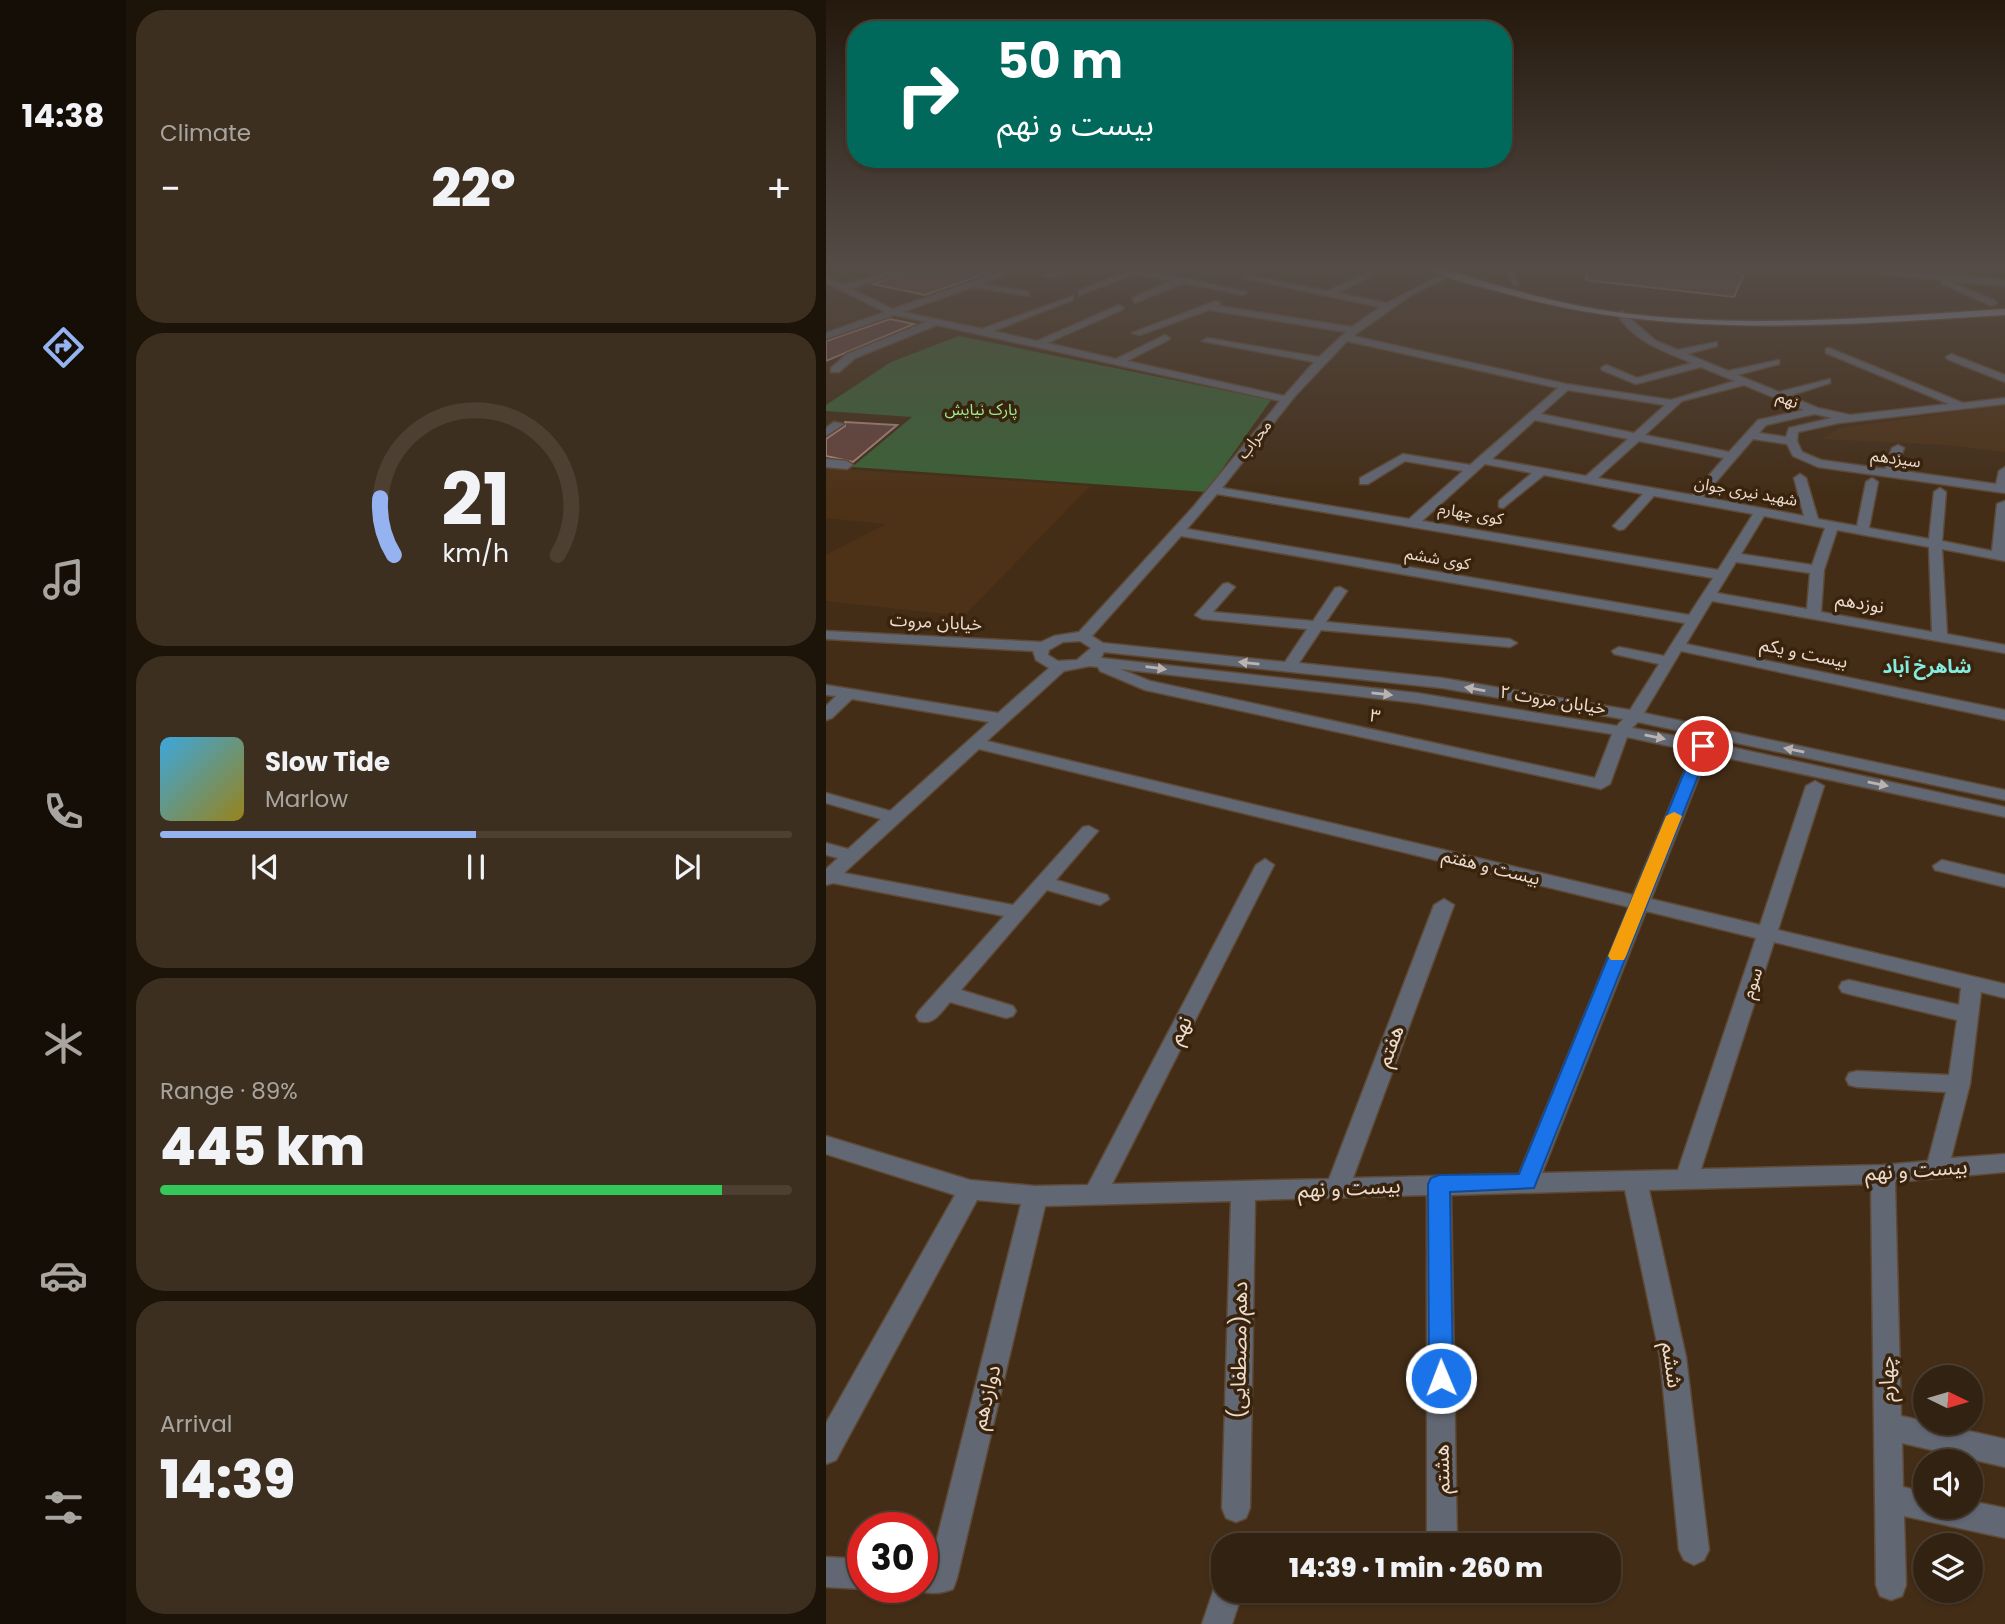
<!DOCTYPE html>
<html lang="en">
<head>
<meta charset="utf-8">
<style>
	:root { --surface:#322211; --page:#3d2f1f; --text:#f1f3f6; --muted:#a8a49f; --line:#4d3f31; --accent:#95b2f1 }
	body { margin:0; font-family:Poppins,"Noto Sans Arabic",sans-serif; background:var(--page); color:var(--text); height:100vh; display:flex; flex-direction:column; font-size:26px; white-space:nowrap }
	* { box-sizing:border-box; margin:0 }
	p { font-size:23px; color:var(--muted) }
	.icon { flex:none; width:38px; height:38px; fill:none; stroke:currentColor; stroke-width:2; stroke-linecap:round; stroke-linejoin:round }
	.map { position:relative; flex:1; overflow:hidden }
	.panel { display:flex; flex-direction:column; gap:10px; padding:10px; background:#1c1309; width:700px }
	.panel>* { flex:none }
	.top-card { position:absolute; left:21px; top:21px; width:665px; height:147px; border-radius:28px; box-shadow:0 2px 5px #0004,0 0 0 2px var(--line); background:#00695c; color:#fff; overflow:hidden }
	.needle { width:46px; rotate:95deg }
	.fabs { position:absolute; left:1087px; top:1365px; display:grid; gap:14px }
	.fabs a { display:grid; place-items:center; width:70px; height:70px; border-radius:50%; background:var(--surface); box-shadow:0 2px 5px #0004,0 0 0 2px var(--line); font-size:35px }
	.speed { position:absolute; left:21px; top:1512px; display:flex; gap:14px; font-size:35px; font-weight:700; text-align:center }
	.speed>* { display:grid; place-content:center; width:91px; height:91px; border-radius:50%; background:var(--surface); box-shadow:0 2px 5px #0004,0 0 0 2px var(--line); line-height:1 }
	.speed .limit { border:10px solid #d22; background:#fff; color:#111 }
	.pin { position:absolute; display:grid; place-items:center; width:60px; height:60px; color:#fff; margin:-30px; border:4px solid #fff; border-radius:50%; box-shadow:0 2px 7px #0007 }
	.me { position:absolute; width:77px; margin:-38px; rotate:359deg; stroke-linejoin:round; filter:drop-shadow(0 0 5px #0008) }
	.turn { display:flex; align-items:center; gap:24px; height:147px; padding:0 35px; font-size:32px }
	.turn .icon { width:91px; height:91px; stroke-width:2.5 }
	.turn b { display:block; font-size:49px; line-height:60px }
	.big { font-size:52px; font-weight:800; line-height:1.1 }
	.panel .tile { flex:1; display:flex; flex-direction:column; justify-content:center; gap:10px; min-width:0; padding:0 24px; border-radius:28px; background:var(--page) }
	.panel .dial { align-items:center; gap:0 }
	.dial svg { height:182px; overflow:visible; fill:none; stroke:var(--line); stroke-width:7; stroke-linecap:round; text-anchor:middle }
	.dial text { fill:var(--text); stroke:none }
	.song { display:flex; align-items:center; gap:21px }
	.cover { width:84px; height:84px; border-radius:10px; background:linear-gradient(135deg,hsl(200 70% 55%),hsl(50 70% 35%)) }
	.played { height:7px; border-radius:4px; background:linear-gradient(90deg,var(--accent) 50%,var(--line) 50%) }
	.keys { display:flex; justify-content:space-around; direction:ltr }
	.heat { display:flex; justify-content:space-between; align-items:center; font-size:38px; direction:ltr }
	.charge { height:10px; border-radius:5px; background:linear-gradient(90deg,#34c759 89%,var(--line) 0) }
	.trip { position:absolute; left:385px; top:1533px; width:410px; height:70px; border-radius:28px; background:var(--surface); box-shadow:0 2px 5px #0004,0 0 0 2px var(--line); font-weight:800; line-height:70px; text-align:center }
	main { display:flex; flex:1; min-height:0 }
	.dock { display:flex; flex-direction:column; width:126px; justify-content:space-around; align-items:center; background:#140e07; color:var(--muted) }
	.dock .icon { width:49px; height:49px }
	.dock .active { color:var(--accent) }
	.dock b { font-size:32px; color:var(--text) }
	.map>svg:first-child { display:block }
	.built { fill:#4e3217 }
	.green { fill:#3b6237 }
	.building { fill:#65443e; stroke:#a9847d; stroke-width:2 }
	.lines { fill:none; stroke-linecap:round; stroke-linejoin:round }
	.minor-casing { stroke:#5e4934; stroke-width:3 }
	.major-casing { stroke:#5e4934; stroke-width:3 }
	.minor { fill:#626774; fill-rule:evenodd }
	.major { fill:#919ab4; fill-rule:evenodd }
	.oneway { fill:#bbb3af }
	.route { fill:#1a73e8; stroke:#114b97; stroke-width:2 }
	.slow { fill:#f59e0b }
	.labels { text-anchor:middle; stroke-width:7; stroke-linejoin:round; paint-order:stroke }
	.far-street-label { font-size:16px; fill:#ebdccf; stroke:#39230d }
	.far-park-label { font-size:16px; fill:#9ded93; stroke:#39230d }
	.street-label { font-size:18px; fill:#ebdccf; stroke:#39230d }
	.neighbourhood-label { font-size:19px; font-weight:bold; fill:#84ede0; stroke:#39230d }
	.near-street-label { font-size:21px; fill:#ebdccf; stroke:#39230d }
</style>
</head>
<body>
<main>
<nav class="dock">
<b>14:38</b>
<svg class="icon active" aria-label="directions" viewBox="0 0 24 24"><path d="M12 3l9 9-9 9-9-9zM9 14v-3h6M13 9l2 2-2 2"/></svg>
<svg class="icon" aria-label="music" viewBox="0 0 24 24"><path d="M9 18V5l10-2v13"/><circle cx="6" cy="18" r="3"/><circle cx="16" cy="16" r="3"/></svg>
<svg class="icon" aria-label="phone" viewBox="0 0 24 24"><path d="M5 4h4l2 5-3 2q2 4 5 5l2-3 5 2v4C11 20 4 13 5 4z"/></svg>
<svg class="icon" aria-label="climate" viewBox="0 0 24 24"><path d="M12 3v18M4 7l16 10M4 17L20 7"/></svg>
<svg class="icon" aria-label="car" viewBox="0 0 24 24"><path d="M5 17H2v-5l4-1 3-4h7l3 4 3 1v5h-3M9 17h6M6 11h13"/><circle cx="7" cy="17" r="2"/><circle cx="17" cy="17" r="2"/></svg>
<svg class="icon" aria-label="filters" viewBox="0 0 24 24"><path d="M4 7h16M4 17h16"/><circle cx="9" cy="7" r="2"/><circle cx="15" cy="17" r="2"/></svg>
</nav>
<section class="panel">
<div class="tile"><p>Climate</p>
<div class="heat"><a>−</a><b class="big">22°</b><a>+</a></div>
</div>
<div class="tile dial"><svg viewBox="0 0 100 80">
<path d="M14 69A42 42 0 1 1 86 69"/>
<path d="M14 69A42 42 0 0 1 8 44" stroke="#95b2f1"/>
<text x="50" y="56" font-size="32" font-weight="700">21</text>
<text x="50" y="72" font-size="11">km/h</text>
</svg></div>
<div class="tile">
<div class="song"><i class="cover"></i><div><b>Slow Tide</b><p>Marlow</p></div></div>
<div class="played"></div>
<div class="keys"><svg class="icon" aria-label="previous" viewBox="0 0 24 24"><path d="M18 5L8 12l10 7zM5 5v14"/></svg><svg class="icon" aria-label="pause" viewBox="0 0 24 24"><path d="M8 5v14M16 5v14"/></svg><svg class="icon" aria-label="next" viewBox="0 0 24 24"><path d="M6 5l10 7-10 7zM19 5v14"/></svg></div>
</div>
<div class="tile"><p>Range · 89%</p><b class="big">445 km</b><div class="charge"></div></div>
<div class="tile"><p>Arrival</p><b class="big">14:39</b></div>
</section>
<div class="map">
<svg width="1179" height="1624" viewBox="0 0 1179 1624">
	<rect width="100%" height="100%" fill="#432d17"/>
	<path class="built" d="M1179,405V452L1121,445L995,439L1014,428Z
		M0,468L264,486L138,616L0,601V555L60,524L0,518Z"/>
	<path class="green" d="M133,336L445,400L380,492L26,467L86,417L0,411V405L65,362Z"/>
	<path class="building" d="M175,268L99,295L47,284L91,268Z
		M761,268H913L908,273L918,274L908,297L760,280Z
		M64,319L88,324L0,361V341Z
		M19,422L71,425L27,462L0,456V439L19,426Z"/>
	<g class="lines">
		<defs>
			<path id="minor" d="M74,268H87L25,289L67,309L184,268H196L156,284L203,292V296L147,287L77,312L156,329L247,296V300L167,331L211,341L293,305L298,308L296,310L221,343L290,359L339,335L344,338L342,340L301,361L458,396L488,362L376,341L381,338L493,357L520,332L383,310L314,335L306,333L390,301L395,304L393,306L526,327L554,307L416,278L420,275L502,291L550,268H561L512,293L561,303L624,270L627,275L587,294L527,336L740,384L845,400L909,381L875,367L810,384L776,370L775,368L780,365L811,378L866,363C838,351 808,342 791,314L796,311L830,341L852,350L891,342V346L861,354L902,371L953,360V364L911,375L953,392L1004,379V383L963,396L992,408L1024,415L1123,404L1000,353V349L1003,348L1137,403L1179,398V404L1013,423L972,432L971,441L976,452L995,460L1059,469L1066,448L1072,445L1078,448L1070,470L1170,484L1173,471L1179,467V493L992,467L967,456L961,444L927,439L877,497L978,516L968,478L974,474L980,478L992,519L1031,526L1040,482L1046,478L1052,482L1043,528L1103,539L1108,492L1114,488L1120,492L1116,541L1166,551L1171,504L1179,501V561L1116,549L1121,634L1179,645V653L886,601L860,644L1179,710V720L855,651L818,713L1179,790V800L812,722L806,728L877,741L1179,807V817L882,754L825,899L934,925L980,786L989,781L998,786L952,930L1179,984V998L1155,992L1144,1084L1125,1158L1179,1154V1172L1069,1182L1075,1416L1179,1439V1467L1076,1443L1077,1487L1099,1492V1507H1144V1501L1179,1508V1538L1078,1516L1080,1585L1076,1596L1065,1600L1054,1596L1050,1585L1045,1184L823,1190L860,1357L883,1550L878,1560L868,1565L858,1560L853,1550L834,1357L799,1190L625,1195L631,1545H601V1195L429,1200L424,1508L420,1518L410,1522L400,1518L396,1508L405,1201L219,1206L131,1578L127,1589C112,1595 100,1594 85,1588L96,1587V1562H105L195,1204L151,1200L10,1460L0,1464V1423L129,1195L0,1154V1136L144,1180L209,1186L262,1185L430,865L439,859L448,865L286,1184L503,1179L608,905L618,899L628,905L527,1178L693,1174L803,907L153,749L18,873L187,905L257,827L263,826L272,831L230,880L281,895L283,899L274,905L221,890L135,990L187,1006L190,1011L187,1016L180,1018L124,1002C115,1012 108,1026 93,1021L90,1016L93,1011L178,916L7,883L0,885V869L12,858L0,855V843L22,849L55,819L0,803V793L64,811L163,722L26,699L6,718L0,720V706L10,696L0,695V685L172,713L223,668L210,660L207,651L0,639V631L215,642L228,636L253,632L368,506L454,401L111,325L29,358L13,372H5V368L21,354L100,322L68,315L0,339V333L59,312L0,283V277L17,285ZM521,341L732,388L644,465L577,454L534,478V484H542L579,461L637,471L583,519L396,488L469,396ZM918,385L978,410L932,420L903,452L819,435L856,401ZM742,390L839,405L808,433L715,414ZM989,414L1006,418L963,428L960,437L933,433L940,425ZM709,420L802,439L760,476L666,459ZM813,441L898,458L866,495L772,478ZM659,464L706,473L673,501V507L677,508L718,475L817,494L787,526L793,530L798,529L828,496L927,514L892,570L596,521ZM391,494L887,578L863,615L361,529ZM938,516L999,528L986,565L915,554ZM1011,530L1103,547L1106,632L995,612L998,570ZM355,536L859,623L838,656L793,647L786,651L788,654L833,664L804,710L616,678L473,663L495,630L684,647L691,643L684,639L500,622L521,591L514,587L509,588L487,621L387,612L409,587L402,583L397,584L369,615L376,619L481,629L459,662L277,643L266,636ZM910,562L984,573L981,609L891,593ZM254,641L265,648L251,660L232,661L222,655L223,650L237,642ZM278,652L616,688L797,719L791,726L591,693L275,658ZM264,666L272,667L274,671L319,690L775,789L784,784L801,737L867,751L807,895L161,741L238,671ZM294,669L591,703L786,734L769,778L324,681ZM820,911L930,938L852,1170L716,1173ZM948,942L1135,988L1133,1005L1023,980L1016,982L1013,987L1016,992L1023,994L1131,1020L1123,1075L1031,1071L1023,1073L1020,1079L1023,1085L1031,1087L1120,1092L1102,1161L1057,1165L875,1169Z
				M237,268H249L225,278L218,276Z
				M289,268H310L421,292L417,295L357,283L309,303L306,298L346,281L310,274L253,295V291L300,272Z
				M647,268H659L649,273L645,270Z
				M679,268H687L693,285H687Z
				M1056,269L1179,280V286L1123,281L1169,301L1171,303L1166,306L1116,284V280L1053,274Z
				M1125,354L1179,375V382L1121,359L1120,357Z
				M8,422L18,424L0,436V428Z
				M0,459L21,461L27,465L21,469L0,467Z
				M1116,860L1179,875V887L1109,870L1107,866Z
				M0,1557L37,1559V1587H41L37,1589L0,1587Z
				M397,1578V1591H417L406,1624H376L391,1580Z"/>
			<path id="major" d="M603,268H616C675,287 734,305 796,313C923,329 1052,317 1179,309V315C1010,325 843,340 678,293C655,286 622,281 603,268Z"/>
		</defs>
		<use href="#minor" class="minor-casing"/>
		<use href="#major" class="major-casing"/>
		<use href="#minor" class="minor"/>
		<use href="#major" class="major"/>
	</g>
	<defs><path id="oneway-solid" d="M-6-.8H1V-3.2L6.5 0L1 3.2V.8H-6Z" transform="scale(1.75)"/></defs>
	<g class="oneway">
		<use href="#oneway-solid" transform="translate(423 663) rotate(-174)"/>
		<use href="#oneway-solid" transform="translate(330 668) rotate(7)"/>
		<use href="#oneway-solid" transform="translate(649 689) rotate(-170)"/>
		<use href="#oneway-solid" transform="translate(556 694) rotate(6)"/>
		<use href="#oneway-solid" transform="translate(829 737) rotate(11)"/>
		<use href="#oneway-solid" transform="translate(968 750) rotate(-168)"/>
		<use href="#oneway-solid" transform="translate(1052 784) rotate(12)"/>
	</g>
	<linearGradient id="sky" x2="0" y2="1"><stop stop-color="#25190d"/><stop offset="0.54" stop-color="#554c47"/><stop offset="1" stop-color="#554c47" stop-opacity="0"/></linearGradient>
	<rect width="1179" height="495" fill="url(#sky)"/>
	<path class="route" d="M877,742L884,746L708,1188L624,1192L627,1378L624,1386L615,1390L606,1386L603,1378L602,1184L605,1178L613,1175L693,1174L869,746Z"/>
	<path class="slow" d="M848,812L856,816L800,956L798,960H785L782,956L840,816Z"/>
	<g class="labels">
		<g class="far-street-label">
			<text transform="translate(962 399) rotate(24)" y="6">نهم</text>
			<text transform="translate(428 439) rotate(-52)" y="6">محراب</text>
			<text transform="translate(1070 458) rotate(8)" y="6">سیزدهم</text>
			<text transform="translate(920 491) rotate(10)" y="6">شهید نیری جوان</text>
			<text transform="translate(645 513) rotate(10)" y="6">کوی چهارم</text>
			<text transform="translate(612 558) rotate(10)" y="6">کوی ششم</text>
		</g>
		<g class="far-park-label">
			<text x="155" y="415">پارک نیایش</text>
		</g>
		<g class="street-label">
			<text transform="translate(1034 603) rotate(10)" y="6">نوزدهم</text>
			<text transform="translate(110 622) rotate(3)" y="6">خیابان مروت</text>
			<text transform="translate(978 653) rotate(12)" y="6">بیست و یکم</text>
			<text transform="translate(727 700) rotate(9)" y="6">خیابان مروت ۲</text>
			<text transform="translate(549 716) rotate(12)" y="6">۳</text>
			<text transform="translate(665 867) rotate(14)" y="6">بیست و هفتم</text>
			<text transform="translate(926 983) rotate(-72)" y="6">سوم</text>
		</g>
		<g class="neighbourhood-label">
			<text x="1101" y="673">شاهرخ آباد</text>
		</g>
		<g class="near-street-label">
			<text transform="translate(354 1030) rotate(-63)" y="7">نهم</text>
			<text transform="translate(564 1046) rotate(-69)" y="7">هفتم</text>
			<text transform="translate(1090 1170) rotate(-4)" y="7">بیست و نهم</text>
			<text transform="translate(523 1188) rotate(-3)" y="7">بیست و نهم</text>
			<text transform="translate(413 1350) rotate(-89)" y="7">دهم(مصطفایی)</text>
			<text transform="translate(846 1365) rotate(82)" y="7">ششم</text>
			<text transform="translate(1061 1379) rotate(-91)" y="7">چهارم</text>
			<text transform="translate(160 1397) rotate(-76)" y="7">دوازدهم</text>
			<text transform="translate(616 1469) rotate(-91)" y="7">هشتم</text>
		</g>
	</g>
</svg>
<div class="fabs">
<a><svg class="needle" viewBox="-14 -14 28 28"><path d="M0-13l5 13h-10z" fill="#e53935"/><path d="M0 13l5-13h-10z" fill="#a8a49f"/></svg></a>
<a><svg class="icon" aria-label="sound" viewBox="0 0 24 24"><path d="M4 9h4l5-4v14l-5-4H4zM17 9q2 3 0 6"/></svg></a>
<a><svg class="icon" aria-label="layers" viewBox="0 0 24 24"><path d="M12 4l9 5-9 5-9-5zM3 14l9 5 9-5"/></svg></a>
</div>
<div class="speed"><div class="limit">30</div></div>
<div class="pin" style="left:877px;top:746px;background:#d93025"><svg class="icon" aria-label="arrive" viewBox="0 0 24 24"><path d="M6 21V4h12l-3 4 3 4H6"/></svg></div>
<svg class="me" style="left:615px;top:1378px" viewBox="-20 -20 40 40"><circle r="17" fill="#1a73e8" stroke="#fff" stroke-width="3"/><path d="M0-11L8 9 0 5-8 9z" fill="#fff"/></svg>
<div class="trip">14:39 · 1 min · 260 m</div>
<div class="top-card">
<div class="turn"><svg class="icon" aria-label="right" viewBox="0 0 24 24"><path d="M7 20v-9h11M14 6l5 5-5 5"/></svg><div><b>50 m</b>بیست و نهم</div></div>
</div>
</div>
</main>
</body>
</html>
